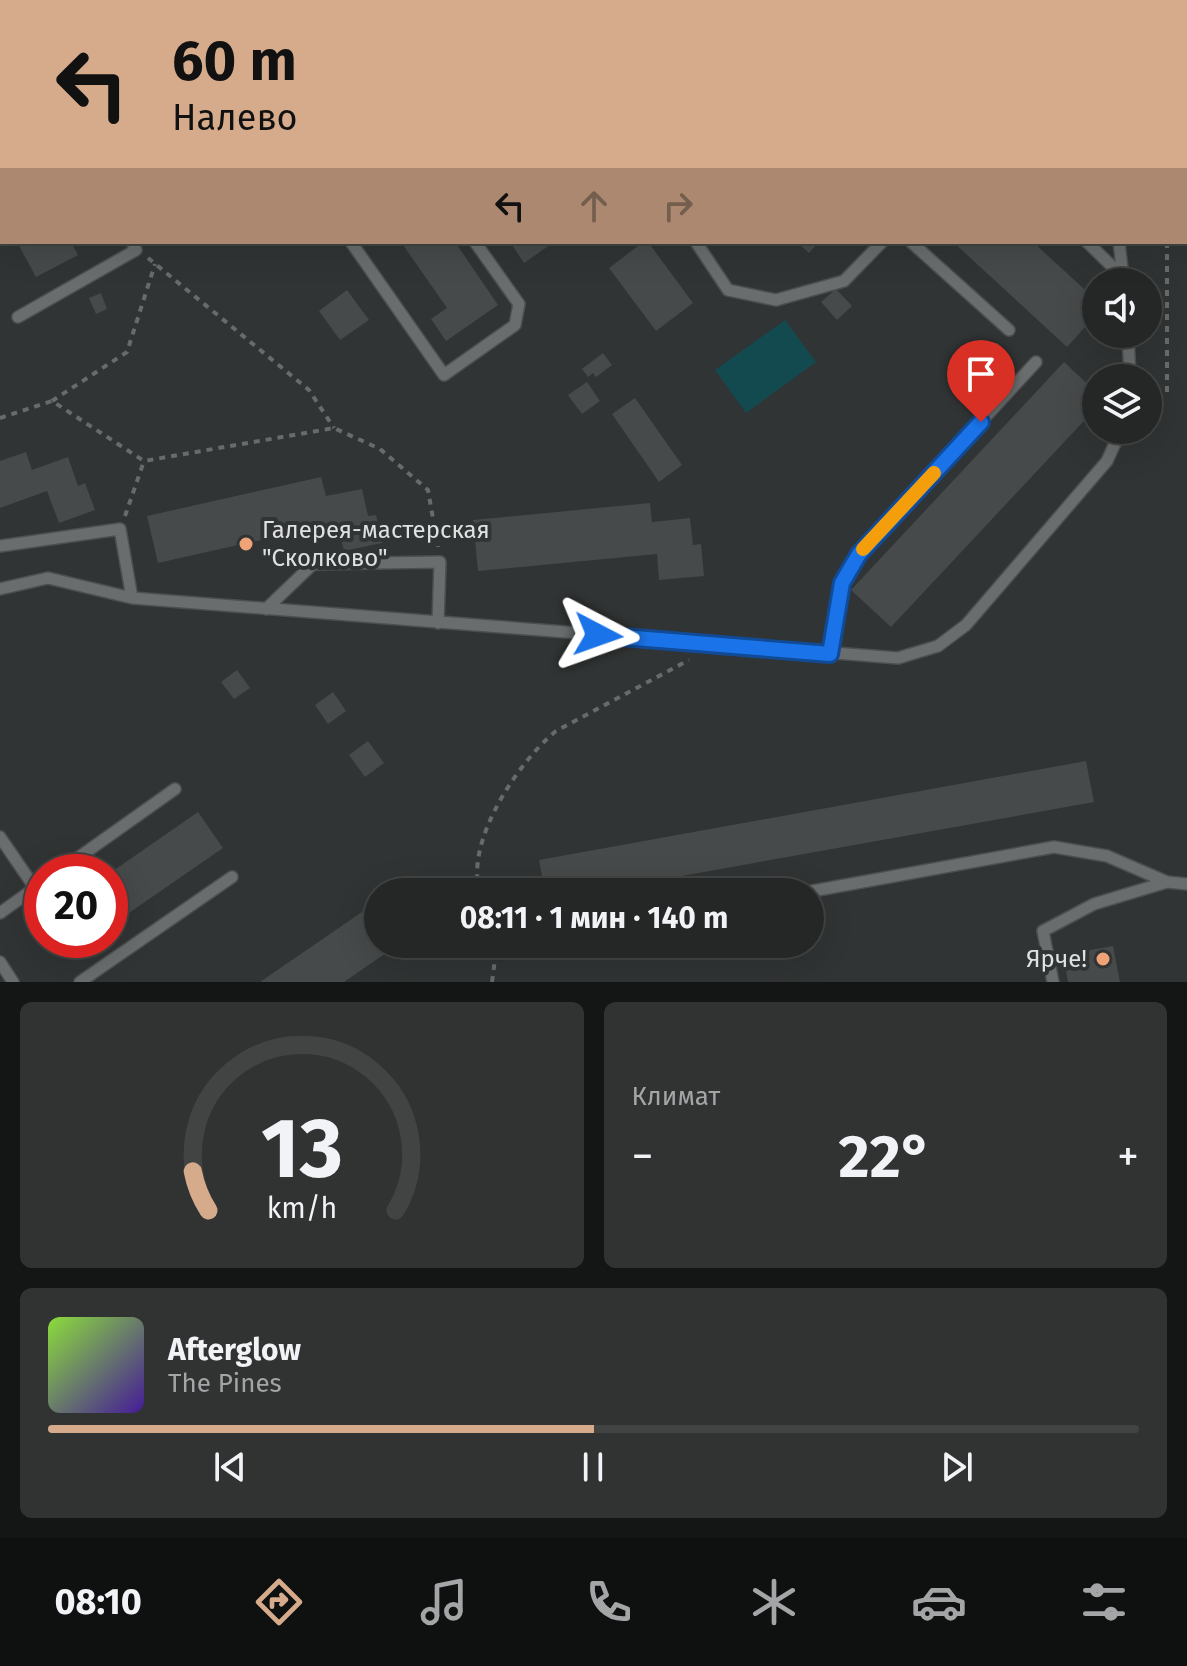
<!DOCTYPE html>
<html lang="ru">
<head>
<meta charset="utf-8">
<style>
	:root { --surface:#252727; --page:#313333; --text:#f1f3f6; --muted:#a3a5a7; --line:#424444; --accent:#d6ab8b }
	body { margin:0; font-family:"Fira Sans",sans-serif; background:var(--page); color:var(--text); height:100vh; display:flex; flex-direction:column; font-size:30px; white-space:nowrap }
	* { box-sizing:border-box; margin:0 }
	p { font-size:26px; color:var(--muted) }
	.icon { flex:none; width:44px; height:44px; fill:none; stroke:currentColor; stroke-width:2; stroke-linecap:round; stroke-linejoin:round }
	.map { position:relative; height:982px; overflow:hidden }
	.sheet { display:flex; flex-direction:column; gap:20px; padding:20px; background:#141515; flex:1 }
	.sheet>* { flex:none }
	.hud { position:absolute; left:0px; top:0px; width:1188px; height:244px; box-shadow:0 8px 32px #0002,0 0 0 2px var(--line); background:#d6ab8b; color:#111; overflow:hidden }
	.tools { position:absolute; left:1082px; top:268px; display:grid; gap:16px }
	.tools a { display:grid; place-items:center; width:80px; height:80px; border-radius:50%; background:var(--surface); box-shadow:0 8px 32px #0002,0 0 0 2px var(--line); font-size:40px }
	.speed { position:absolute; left:24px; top:854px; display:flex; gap:16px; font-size:40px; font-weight:700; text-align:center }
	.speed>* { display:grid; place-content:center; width:104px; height:104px; border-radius:50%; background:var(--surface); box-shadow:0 8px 32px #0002,0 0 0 2px var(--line); line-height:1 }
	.speed .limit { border:12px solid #d22; background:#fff; color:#111 }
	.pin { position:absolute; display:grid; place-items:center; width:68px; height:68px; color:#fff; margin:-82px -34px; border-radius:50% 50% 50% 0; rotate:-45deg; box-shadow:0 0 8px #0007 }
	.pin .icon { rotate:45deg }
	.me { position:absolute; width:88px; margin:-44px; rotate:94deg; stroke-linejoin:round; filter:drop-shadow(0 0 6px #0008) }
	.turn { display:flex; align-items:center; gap:28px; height:168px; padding:0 40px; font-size:36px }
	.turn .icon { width:104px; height:104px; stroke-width:2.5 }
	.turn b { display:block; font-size:56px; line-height:68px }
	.lanes { display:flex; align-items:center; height:76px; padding:0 40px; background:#0003; justify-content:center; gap:40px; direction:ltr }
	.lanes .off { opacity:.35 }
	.big { font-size:60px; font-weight:700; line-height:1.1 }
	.sheet .tile { flex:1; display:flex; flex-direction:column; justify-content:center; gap:12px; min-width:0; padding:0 28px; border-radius:12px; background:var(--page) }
	.sheet .dial { align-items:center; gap:0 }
	.dial svg { height:208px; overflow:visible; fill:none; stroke:var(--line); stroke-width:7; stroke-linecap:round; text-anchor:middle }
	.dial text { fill:var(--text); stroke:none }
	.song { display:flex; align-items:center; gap:24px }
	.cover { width:96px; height:96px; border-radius:12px; background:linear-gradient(135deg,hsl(90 70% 55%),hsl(260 70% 35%)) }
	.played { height:8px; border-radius:4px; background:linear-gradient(90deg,var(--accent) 50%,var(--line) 50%) }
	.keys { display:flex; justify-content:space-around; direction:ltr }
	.heat { display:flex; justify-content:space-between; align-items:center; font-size:44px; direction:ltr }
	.sheet .tiles { flex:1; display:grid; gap:20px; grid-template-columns:1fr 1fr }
	.tile:last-child { grid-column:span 2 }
	.trip { position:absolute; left:364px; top:878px; width:460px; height:80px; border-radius:40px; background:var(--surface); box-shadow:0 8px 32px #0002,0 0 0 2px var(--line); font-weight:700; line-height:80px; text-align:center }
	.dock { display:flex; height:128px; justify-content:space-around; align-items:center; background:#0f1010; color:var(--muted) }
	.dock .icon { width:56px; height:56px }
	.dock .selected { color:var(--accent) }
	.dock b { font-size:36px; color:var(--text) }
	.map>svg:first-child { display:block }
	.green { fill:#134a50 }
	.building { fill:#474a4a }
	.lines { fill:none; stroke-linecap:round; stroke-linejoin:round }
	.service-casing { stroke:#4d4f4f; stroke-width:14 }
	.secondary-casing { stroke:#4d4f4f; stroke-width:23 }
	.path { stroke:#686b6b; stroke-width:4; stroke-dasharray:6 6; stroke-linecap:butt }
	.service { stroke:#696d6d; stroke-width:11 }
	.secondary { stroke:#947a68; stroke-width:20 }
	.route-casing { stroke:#114b97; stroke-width:20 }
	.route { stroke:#1a73e8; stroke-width:14 }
	.slow { stroke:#f59e0b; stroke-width:14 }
	.poi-dot { fill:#efa377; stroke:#313434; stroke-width:3 }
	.labels { text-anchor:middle; stroke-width:8; stroke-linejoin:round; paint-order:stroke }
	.poi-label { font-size:24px; fill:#e0e2e2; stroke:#313434; text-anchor:start }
</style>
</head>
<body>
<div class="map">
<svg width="1187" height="982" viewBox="0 0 1187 982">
	<rect width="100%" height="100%" fill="#313434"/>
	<path class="green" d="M785,320L816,362L746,413L715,370Z"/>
	<path class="building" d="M17,242H71L78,255L36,277Z
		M401,242H455L498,305L446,341L431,319L447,308Z
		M510,242H554L524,263Z
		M643,242H648L693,303L656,331L609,268Z
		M797,242H819L809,253Z
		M953,242H1033L1096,300V315L1067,347Z
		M836,289L852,306L837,320L821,302Z
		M347,290L369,320L340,340L319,311Z
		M101,293L107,309L96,314L89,298Z
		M603,353L612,365L596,377L593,373L588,377L582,369Z
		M1064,362L1096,392V408L891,627L851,590Z
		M587,382L600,401L582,414L568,395Z
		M635,398L682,465L659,482L612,414Z
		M26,452L32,470L68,457L78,486L85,483L95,510L59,523L47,491L0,508V461Z
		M321,477L326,496L362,489L368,516L376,515L382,543L344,551L337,523L158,563L147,516Z
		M650,503L652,522L690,518L693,545L701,544L704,576L659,580L657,554L478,571L473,520Z
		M237,670L250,688L234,699L221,682Z
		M333,692L346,711L328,724L315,705Z
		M368,741L384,763L365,777L349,755Z
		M1086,761L1094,802L592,892H545L539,860Z
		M198,812L223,848L110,926V873Z
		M406,882L412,892H391Z
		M378,901V944H399L344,982H260Z
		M53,940H89L65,957Z
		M1113,946L1120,982H1068L1063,955Z"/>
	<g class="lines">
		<defs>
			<path id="service" d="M317,0L318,2
				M1186,121H1187
				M351,242L444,375L515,325L519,304L475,242
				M696,242L728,290L776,300L844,281L882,242
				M911,242L1009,330
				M1087,242L1123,277V282
				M1119,242L1123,277
				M18,317L136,250L132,242
				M1128,334L1130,378
				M0,546L120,529L132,598
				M0,589L48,578L132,598L898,658L938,646L966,625L1107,461L1121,430
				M266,609L313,564L440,562L438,623
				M830,654L842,583L859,554L1036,362
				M0,837L35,888
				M58,872L175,789
				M807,892L1054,847L1107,856L1167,882L1187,884
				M0,913L42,883
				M0,962L13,982
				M80,982L232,877
				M1053,982L1043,931L1094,904L1167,882"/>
			<path id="secondary" d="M27,2L31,0
				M0,17L2,16"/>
		</defs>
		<use href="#service" class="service-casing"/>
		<use href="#secondary" class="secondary-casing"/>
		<path class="path" d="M0,116L2,115
			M1186,159H1187
			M1167,242V394
			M148,258L309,390L334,428
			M998,344L992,351L1009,366
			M52,401L127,352L155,264
			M0,418L52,401L144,461L334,428L380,449L428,490L438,547
			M125,516L144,461
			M480,892C464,842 519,761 556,731L689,660
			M492,982L497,944"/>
		<use href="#service" class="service"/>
		<use href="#secondary" class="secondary"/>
	</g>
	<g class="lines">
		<defs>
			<path id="route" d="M598,635L830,654L842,583L859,554L981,422"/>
		</defs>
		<use href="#route" class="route-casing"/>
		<use href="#route" class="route"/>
		<path class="slow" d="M863,549L934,473"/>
	</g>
	<g class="poi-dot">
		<circle cx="246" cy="544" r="8"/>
		<circle cx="1103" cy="959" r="8"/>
	</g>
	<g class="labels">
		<g class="poi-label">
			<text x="262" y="538">Галерея-мастерская<tspan x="262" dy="28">"Сколково"</tspan></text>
			<text x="1087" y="967" text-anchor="end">Ярче!</text>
		</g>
	</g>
</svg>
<div class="tools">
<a><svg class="icon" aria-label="sound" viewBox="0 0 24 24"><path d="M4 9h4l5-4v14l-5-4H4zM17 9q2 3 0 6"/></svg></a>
<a><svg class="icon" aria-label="layers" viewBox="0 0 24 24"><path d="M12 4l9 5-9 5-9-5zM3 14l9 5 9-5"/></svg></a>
</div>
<div class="speed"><div class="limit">20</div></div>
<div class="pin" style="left:981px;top:422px;background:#d93025"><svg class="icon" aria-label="arrive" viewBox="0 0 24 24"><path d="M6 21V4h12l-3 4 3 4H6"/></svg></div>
<svg class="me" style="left:598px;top:635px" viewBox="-20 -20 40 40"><path d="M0-17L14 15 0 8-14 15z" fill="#1a73e8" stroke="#fff" stroke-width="4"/></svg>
<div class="trip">08:11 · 1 мин · 140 m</div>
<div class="hud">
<div class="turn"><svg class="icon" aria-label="left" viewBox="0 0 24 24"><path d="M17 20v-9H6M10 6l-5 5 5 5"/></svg><div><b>60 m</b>Налево</div></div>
<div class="lanes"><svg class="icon" aria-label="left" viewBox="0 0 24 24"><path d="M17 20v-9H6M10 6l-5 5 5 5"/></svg><svg class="icon off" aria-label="ahead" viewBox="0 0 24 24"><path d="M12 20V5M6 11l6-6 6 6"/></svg><svg class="icon off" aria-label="right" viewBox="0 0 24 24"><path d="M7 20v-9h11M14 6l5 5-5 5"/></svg></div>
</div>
</div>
<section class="sheet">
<div class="tiles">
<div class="tile dial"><svg viewBox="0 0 100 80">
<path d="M14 69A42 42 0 1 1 86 69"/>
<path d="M14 69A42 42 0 0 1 8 54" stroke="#d6ab8b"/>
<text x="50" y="56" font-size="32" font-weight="700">13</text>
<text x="50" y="72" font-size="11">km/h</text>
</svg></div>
<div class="tile"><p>Климат</p>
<div class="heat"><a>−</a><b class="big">22°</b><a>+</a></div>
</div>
<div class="tile">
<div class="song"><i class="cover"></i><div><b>Afterglow</b><p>The Pines</p></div></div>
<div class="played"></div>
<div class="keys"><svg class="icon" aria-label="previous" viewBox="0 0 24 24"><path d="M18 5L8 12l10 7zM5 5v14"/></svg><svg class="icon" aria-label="pause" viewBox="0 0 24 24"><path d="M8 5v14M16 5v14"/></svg><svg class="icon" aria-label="next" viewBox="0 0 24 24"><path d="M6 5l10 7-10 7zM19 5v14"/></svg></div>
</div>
</div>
</section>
<nav class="dock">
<b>08:10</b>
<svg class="icon selected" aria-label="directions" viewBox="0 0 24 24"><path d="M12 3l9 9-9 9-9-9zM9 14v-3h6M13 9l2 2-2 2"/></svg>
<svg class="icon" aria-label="music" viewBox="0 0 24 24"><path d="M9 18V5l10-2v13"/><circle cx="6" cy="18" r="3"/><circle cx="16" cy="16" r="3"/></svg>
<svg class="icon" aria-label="phone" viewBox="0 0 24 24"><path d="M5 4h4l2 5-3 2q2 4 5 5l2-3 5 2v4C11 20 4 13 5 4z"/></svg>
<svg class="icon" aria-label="climate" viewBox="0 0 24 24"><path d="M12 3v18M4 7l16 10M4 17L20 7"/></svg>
<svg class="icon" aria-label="car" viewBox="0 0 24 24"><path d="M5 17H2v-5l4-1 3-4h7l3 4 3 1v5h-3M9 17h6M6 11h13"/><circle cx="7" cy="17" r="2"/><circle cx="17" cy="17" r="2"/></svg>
<svg class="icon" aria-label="filters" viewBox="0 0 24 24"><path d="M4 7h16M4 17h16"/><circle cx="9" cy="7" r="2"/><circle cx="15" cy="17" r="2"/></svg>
</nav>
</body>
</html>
